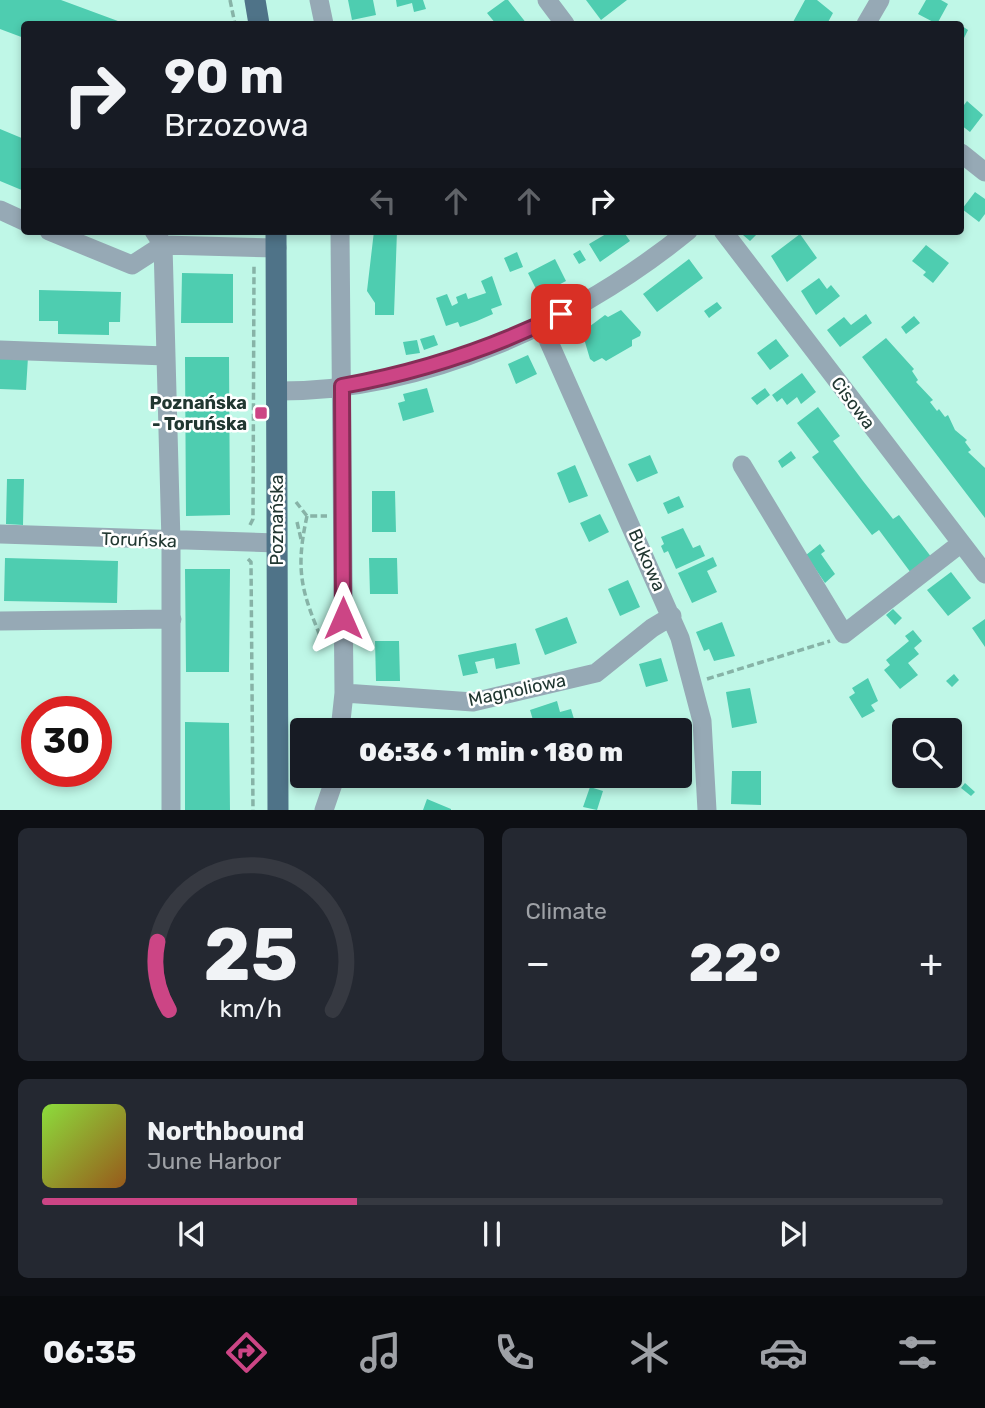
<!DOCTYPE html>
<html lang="en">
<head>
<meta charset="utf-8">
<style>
	:root { --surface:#171b24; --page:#242831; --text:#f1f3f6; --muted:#9ea1a6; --line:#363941; --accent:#cc4585 }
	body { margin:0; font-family:Rubik,sans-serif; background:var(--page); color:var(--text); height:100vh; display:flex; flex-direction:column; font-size:26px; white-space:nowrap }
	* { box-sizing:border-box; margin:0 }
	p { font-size:23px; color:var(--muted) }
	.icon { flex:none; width:38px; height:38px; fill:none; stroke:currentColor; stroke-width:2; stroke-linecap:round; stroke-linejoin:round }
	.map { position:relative; height:810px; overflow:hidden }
	.sheet { display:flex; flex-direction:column; gap:18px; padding:18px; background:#0d0f14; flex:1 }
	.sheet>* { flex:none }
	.guide { position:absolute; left:21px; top:21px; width:943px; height:214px; border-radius:7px; box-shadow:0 4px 10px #0003; background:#171b24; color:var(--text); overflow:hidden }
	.buttons { position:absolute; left:892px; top:718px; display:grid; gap:14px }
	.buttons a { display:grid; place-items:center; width:70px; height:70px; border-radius:7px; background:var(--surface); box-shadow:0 4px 10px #0003; font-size:35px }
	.speed { position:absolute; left:21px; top:696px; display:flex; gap:14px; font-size:35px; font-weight:700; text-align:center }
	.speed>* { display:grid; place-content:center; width:91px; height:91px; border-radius:50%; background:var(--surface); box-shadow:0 4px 10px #0003; line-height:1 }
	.speed .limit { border:10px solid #d22; background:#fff; color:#111 }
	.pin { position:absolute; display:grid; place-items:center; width:60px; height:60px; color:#fff; margin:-30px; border-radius:14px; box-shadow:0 4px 10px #0006 }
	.me { position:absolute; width:77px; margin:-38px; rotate:0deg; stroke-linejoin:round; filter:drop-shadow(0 0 5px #0008) }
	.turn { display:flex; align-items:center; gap:24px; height:147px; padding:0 28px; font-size:32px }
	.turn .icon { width:91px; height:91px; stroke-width:2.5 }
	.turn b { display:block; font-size:49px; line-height:60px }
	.lanes { display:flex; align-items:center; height:66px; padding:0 28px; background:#0003; justify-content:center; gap:35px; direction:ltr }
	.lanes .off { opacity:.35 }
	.big { font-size:52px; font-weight:800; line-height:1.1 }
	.sheet .card { flex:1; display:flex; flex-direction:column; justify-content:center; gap:10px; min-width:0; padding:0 24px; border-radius:10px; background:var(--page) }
	.sheet .dial { align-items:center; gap:0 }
	.dial svg { height:182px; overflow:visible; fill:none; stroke:var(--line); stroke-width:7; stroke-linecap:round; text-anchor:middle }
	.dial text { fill:var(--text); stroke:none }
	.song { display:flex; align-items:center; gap:21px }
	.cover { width:84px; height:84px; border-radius:10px; background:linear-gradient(135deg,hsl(90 70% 55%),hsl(30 70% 35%)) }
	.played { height:7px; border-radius:4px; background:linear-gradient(90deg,var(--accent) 35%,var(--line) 35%) }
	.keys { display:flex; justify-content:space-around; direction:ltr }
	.heat { display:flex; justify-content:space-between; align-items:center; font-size:38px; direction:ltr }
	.sheet .tiles { flex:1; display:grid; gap:18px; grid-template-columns:1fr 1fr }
	.card:last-child { grid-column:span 2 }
	.trip { position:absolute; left:290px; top:718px; width:402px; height:70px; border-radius:7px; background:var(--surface); box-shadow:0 4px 10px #0003; font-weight:800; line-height:70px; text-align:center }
	.dock { display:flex; height:112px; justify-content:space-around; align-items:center; background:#090b0e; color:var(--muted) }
	.dock .icon { width:49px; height:49px }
	.dock .active { color:var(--accent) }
	.dock b { font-size:32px; color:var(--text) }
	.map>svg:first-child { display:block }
	.building { fill:#4ecdb0 }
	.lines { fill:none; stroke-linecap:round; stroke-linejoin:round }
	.path { stroke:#87b3a7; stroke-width:3.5; stroke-dasharray:7 3.5; stroke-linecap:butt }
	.minor { stroke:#96a9b5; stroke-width:19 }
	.major { stroke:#4f7388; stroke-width:21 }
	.route-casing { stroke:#852d56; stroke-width:18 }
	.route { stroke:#cc4585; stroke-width:12 }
	.poi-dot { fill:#cc4585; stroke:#fff; stroke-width:2.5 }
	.labels { text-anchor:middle; stroke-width:5; stroke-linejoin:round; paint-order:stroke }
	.poi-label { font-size:18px; font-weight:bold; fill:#213731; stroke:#fff; text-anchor:end }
	.street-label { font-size:18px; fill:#213731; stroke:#fff }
</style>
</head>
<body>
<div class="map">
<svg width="985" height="810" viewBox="0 0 985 810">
	<rect width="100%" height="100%" fill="#bff7e7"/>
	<path class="building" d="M0,0H61L126,24H24V38L0,29Z
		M348,0H373L376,15L352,20Z
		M396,0H423L426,9L414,12L412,3L397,7Z
		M505,0H508L527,24H496L487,13Z
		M586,0H627L601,20Z
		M805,0H817L833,13L827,24L793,22Z
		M926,0H941L948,4L937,24L918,14Z
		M962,26L968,30L963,40L961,39Z
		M967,101L983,115L970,132L961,125V109Z
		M0,129L24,139V191L0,181Z
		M975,192L985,199V214L979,222L962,209Z
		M374,231H397L394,315H375V303L367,291Z
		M611,231H623L630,241L600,262L589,244Z
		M747,231H760L750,241L743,235Z
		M800,234L817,258L787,282L771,256Z
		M926,245L949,263L933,283L923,275L926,272L912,261Z
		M580,250L586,260L579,264L573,254Z
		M517,252L523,267L510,272L504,258Z
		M555,259L566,281L539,295L528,273Z
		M689,259L703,278L657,312L643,294Z
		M182,273L233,274V323H181Z
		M492,276L502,305L491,309L493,314L477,321L460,327L458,322L446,326L436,298L447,294L452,306L458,303L456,297L466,293L468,299L486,293L481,281Z
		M819,278L827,289L831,285L840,296L816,315L801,291Z
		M39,290L121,292L120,322H109V335L58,334V321H39Z
		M717,302L722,308L709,318L704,311Z
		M621,310L641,332L640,336L632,340V346L606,361L602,358L594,362L590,359L582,332L605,315L608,317Z
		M866,314L872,323L840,347L827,330L844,317L851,325Z
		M914,316L920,323L906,334L901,327Z
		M434,335L438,345L424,350L420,339Z
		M886,338L914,369L912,371L918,380L916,382L933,400L930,402L937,411L939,409L945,417L948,415L955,430L967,440L965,442L971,450L968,452L985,468V518L862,357Z
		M776,339L789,356L770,370L757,353Z
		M417,340L420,353L406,355L403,342Z
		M528,355L537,374L516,384L508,364Z
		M0,356L28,357L26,390L0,389Z
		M185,357H229L230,515L186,516Z
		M802,373L816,392L801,404L797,397L787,405L782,398L777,402L772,395Z
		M427,388L434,412L403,421L398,403L405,401L403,394Z
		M765,388L770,395L757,405L751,398Z
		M818,407L840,436L833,441L863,481L893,519L899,515L932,558L911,573L879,530L872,535L812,457L819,452L797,423Z
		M791,451L796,458L782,468L778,461Z
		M650,455L658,473L637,482L628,464Z
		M575,465L588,496L569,503L557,473Z
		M7,479H24L23,525L6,524Z
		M372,491H395L396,532H372Z
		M679,496L684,507L668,514L663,503Z
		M600,514L609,532L589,542L580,523Z
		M683,528L693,548L700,545L705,556L676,569L668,551L664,553L661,546L664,544L661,537Z
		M820,544L825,551L821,554L835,574L825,583L806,555Z
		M713,557L717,566L707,571L717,592L692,603L678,573Z
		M5,558L118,561L117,603L4,601Z
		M369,558H397L398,594H370Z
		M185,569H230L229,672H186Z
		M951,572L971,598L948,616L927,590Z
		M628,580L640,607L620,616L608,589Z
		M893,609L902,618L895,625L886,615Z
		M567,617L577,643L545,655L535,629Z
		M985,619V647L972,628Z
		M722,622L735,656L714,661L709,649L704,651L696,632Z
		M913,630L922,641L914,648L919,654L908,663L918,675L900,689L884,670L890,665L886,660L909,641L905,636Z
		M375,641H399L400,681H376Z
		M516,643L520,664L496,669L494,658L475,662L478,673L463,676L458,655Z
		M661,658L668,681L646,687L639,664Z
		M954,674L959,680L952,687L946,681Z
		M868,678L878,701L871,705L875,711L862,718L849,697L855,693L852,688Z
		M750,688L757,723L732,728L726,692Z
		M557,701L560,712L571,709L574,719L536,730L530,710Z
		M491,718L493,730H453L452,723Z
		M185,722L229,723L230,810H185Z
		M376,722L408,724V730H375Z
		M732,771H761V805L731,804Z
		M446,775H480L478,786L445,781Z
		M965,783L975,792L971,796L961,788Z
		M590,787L603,791L597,810L583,807Z
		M427,799L451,809V810H423Z"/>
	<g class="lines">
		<path class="path" d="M230,0L235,24
			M296,502L307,516H327
			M307,516C294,575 303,594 325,648
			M297,522L301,539
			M250,525L253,519L254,265
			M248,559L251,562L253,810
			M707,679L830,641"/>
		<path class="minor" d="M319,0L324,24
			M547,0L565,24
			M866,24L880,0
			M961,153L985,172
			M0,210L24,221
			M49,231L132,265L163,245L277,248
			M154,231L163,245L171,542V810
			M723,231L985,574
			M541,324L680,638L702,721L707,810
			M0,350L166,356
			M277,391C423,392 576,322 688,231
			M742,465L844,634L960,544
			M0,534L277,543
			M0,621L172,619
			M344,693L473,702L596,673L652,628L672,616
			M340,730L344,693L340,231
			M324,810L336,775"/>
		<path class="major" d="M255,0L259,24
			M276,231L278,810"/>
	</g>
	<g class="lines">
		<defs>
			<path id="route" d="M343,618L342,386C419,372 491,349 561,314"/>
		</defs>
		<use href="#route" class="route-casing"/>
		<use href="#route" class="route"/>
	</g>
	<rect class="poi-dot" x="254" y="406" width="14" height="14" rx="3.5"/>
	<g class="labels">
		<g class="poi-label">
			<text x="247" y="409">Poznańska<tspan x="247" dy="21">- Toruńska</tspan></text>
		</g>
		<g class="street-label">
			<text transform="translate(853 403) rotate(53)" y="6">Cisowa</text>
			<text transform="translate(277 520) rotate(-90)" y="6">Poznańska</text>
			<text transform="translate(139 540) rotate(2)" y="6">Toruńska</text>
			<text transform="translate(647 560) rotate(66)" y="6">Bukowa</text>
			<text transform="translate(517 690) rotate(-12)" y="6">Magnoliowa</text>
		</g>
	</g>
</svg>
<div class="buttons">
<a><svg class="icon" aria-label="search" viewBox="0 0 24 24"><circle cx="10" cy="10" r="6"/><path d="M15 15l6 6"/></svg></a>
</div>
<div class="speed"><div class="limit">30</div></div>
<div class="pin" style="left:561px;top:314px;background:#d93025"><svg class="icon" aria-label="arrive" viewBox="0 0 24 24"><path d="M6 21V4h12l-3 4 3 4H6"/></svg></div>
<svg class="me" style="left:343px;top:618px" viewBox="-20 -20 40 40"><path d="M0-17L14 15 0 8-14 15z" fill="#cc4585" stroke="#fff" stroke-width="4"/></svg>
<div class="trip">06:36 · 1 min · 180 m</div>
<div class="guide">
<div class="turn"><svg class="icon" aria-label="right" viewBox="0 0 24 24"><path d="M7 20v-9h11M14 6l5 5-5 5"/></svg><div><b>90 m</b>Brzozowa</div></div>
<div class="lanes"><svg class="icon off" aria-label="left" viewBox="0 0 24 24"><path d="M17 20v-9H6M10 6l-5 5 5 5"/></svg><svg class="icon off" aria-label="ahead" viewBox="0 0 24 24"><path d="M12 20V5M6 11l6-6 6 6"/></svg><svg class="icon off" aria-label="ahead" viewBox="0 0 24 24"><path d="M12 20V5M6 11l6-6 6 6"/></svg><svg class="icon" aria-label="right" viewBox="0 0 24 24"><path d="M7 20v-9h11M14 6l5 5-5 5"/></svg></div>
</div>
</div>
<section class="sheet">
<div class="tiles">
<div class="card dial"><svg viewBox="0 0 100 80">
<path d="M14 69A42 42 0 1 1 86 69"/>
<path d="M14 69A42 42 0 0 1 9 39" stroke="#cc4585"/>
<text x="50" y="56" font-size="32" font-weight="700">25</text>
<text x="50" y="72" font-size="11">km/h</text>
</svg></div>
<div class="card"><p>Climate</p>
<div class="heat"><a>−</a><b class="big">22°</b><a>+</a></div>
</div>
<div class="card">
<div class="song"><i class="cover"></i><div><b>Northbound</b><p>June Harbor</p></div></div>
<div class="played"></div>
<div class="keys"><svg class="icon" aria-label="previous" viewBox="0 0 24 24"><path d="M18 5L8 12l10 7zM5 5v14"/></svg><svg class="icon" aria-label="pause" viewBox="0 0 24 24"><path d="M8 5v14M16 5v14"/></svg><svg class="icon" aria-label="next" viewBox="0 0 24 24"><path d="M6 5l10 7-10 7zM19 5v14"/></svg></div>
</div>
</div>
</section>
<nav class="dock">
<b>06:35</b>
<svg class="icon active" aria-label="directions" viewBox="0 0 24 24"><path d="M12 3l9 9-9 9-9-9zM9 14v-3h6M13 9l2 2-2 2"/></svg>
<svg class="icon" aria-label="music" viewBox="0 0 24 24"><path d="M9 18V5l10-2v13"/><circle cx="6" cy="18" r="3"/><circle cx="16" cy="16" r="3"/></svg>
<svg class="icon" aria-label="phone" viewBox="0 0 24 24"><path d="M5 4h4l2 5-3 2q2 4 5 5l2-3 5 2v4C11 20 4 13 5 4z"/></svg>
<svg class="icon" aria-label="climate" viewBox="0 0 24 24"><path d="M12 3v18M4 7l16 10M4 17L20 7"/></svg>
<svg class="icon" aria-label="car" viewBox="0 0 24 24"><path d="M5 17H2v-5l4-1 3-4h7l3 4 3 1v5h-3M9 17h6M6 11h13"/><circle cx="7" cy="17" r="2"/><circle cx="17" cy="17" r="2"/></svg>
<svg class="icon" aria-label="filters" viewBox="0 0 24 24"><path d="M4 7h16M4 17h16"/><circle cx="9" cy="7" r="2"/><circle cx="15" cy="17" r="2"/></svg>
</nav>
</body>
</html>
